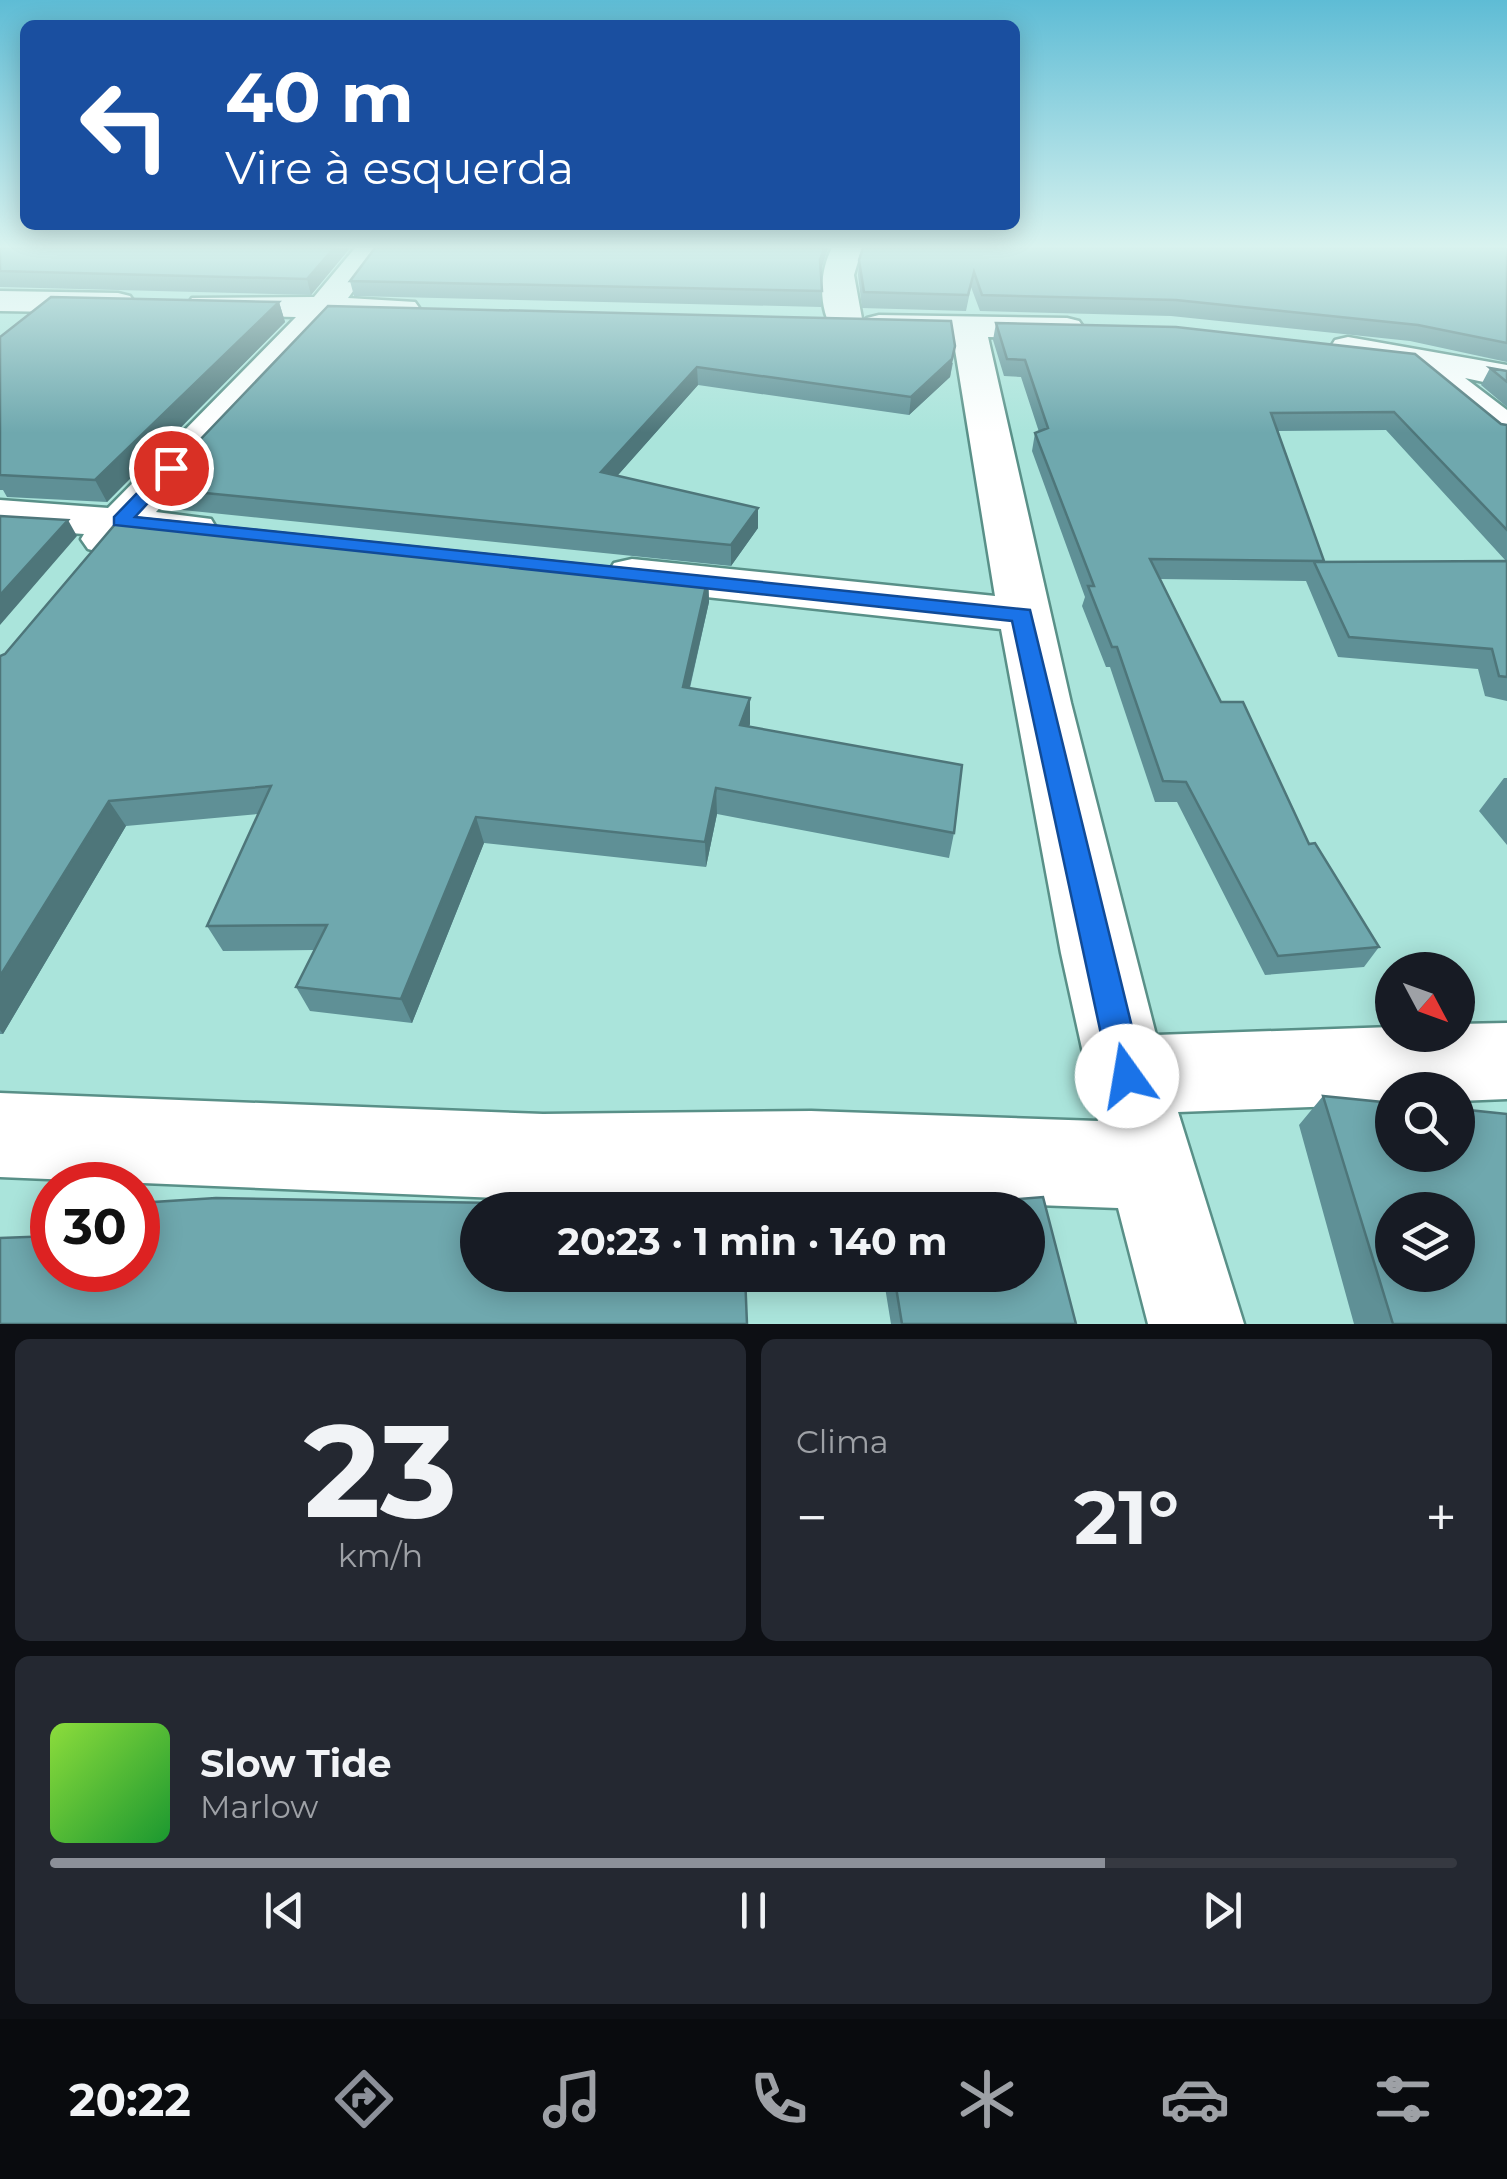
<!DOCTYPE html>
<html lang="pt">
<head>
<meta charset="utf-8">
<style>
	:root { --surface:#171b24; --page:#242831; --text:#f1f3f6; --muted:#9ea1a6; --line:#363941; --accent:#8c9099 }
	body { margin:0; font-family:Montserrat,sans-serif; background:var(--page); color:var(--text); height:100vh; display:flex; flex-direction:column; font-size:38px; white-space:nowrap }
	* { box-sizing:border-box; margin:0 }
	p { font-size:32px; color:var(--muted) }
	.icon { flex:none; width:55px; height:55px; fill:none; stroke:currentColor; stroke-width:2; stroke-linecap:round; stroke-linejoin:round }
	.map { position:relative; height:1324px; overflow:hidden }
	.sheet { display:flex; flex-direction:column; gap:15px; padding:15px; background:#0d0f14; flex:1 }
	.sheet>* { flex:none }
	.guide { position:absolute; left:20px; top:20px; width:1000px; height:210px; border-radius:15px; box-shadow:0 5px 25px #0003; background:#1a4fa0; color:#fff; overflow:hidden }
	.needle { width:65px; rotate:131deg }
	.tools { position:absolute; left:1375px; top:952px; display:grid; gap:20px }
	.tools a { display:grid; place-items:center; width:100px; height:100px; border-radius:50%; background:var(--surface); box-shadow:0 5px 25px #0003; font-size:50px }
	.speed { position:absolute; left:30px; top:1162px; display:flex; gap:20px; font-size:50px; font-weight:700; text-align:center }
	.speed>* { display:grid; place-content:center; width:130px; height:130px; border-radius:50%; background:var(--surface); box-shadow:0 5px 25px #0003; line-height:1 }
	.speed .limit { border:15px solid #d22; background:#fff; color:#111 }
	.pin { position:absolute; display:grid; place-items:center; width:85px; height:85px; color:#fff; margin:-42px; border:5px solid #fff; border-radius:50%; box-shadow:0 2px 10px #0007 }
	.me { position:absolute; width:110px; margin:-55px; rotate:347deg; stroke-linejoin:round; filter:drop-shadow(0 0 8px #0008) }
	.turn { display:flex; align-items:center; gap:35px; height:210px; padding:0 40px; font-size:45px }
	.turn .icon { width:130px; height:130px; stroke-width:2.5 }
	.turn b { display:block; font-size:70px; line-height:85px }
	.big { font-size:75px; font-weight:700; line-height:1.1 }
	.sheet .tile { flex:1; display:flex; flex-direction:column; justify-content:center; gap:15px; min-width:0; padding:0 35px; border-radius:15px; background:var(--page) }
	.sheet .dial { align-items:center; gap:0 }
	.dial b { font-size:130px; line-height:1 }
	.song { display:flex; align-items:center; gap:30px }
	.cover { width:120px; height:120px; border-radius:15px; background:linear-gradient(135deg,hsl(90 70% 55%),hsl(130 70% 35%)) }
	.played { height:10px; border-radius:5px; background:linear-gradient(90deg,var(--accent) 75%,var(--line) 75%) }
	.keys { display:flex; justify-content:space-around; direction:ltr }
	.heat { display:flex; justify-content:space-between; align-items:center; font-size:55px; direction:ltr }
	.sheet .tiles { flex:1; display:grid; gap:15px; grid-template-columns:1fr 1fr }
	.tile:last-child { grid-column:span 2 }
	.trip { position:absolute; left:460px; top:1192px; width:585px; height:100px; border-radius:50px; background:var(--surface); box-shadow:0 5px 25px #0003; font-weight:700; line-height:100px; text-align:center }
	.tabs { display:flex; height:160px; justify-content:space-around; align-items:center; background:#090b0e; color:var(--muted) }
	.tabs .icon { width:70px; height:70px }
	.tabs .current { color:var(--accent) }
	.tabs b { font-size:45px; color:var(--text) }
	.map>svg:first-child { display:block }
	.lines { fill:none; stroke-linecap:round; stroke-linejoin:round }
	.street-casing { stroke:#599088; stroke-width:5 }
	.street { fill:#fff; fill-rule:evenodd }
	.wall { fill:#5f9096; fill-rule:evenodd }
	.shaded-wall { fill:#4e767a }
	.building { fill:#6fa8ae; stroke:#4e767a; stroke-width:2.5; fill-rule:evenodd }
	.route { fill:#1a73e8; stroke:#114b97; stroke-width:2.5 }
</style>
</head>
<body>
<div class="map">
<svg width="1507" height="1324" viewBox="0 0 1507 1324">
	<rect width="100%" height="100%" fill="#aae4db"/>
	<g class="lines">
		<defs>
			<path id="street" d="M355,248H385L348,298L415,302L420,309L415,316L333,318L156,512L211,519L217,529L211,539L194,543L132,538C118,553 107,554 88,549L81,539L84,534L0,528V500L108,508L296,317L204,315L192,312L187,305L192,298L314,297Z
				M832,248H862L854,275L863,324L867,318L879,315L1067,318L1079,321L1084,328L1079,335L1067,338L988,337L1071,703L1156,1035L1392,1027V1035H1458V1024L1507,1023V1099L1458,1101V1090H1392V1104L1178,1112L1244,1324H1148L1118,1208L811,1197L543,1200L0,1177V1093L543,1114L811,1111L1098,1121L1061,953L1001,629L632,589L614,585L607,574L614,563L632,559L995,596L953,337L867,332L862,326L858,332L846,335L834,332C818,309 819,272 832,248Z
				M0,291L118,293L130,296L135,303L130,310L118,313L0,311Z
				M1348,337L1507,365V387L1465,378L1507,410V442L1493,439L1409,367L1335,356L1330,348L1335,340Z"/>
		</defs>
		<use href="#street" class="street-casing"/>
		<use href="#street" class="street"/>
	</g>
	<path class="wall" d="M0,248H350L311,295L0,287Z
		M375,248H828L821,271V307L354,296L350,281Z
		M1507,248V362L1410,341L1171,316L980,311L971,287L966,311L862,308L858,275L859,260Z
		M279,302L285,322L107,502L7,497L3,490H0V337Z
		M328,306L953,363L950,377L909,415L698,385L617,476L758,508V528L731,566L163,508L154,488Z
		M996,323L1507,425V701L1485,696L1478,669L1338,657L1306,581L1160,579L1221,702L1309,844L1379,947L1364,967L1265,975L1177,802H1155L1110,667H1106L1082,606L1085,597L1032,451L1035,433L1039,432L1021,377L1004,376L993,340ZM1386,430L1506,561L1323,562L1278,431Z
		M1490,368L1507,371V407L1481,385Z
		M708,577L709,602L690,688L750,724L749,726L954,833L949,858L717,814L706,867L484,843L412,1023L310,1011L296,987L314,950L223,951L207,926L258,814L126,826L3,1034H0V656Z
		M1504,778H1507V845L1479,811Z
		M1323,1096L1507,1324H1354L1299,1125Z
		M883,1275H1028L1076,1324H891Z"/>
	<path class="shaded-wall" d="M334,248H350L311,295L307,279Z
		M824,248H828L819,275L820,260Z
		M279,302L285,322L107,502L95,480Z
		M955,346L950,377L909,415L911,397Z
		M697,367L698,385L603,492L601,472Z
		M758,508V528L731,566V545Z
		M68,520L77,536L0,625V595Z
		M708,577L709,602L684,712L683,687Z
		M750,698V724L741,750L740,725Z
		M716,788L717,814L706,867L705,842Z
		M109,801L126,826L3,1034L0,1030V976Z
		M476,817L484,843L412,1023L401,999Z"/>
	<path class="building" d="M0,248H334L307,279L0,271Z
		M375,248H824L820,260L822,291L350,281Z
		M863,248H1507V343L1418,325L1176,300L982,295L974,272L968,295L864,292L859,260Z
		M51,297L279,302L95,480L0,475V337Z
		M328,306L951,321L955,346L952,359L911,397L697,367L601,472L758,508L731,545L154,488Z
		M996,323L1176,327L1415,354L1501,424L1507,425V530L1394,412L1271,413L1324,561L1150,559L1221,702H1243L1309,844L1315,843L1379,947L1278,956L1186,782L1163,781L1117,647H1112L1088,586H1094L1035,433L1048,428L1025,360L1007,359Z
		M1490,368L1507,371V382Z
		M0,516L68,520L0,595Z
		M122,516L708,577L683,687L750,698L740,725L962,765L954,833L716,788L705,842L476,817L401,999L296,987L327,925L207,926L271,786L109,801L0,976V656L5,654Z
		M1507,561V677L1499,676L1492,649L1349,637L1314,562Z
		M1323,1096L1392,1103V1155H1458V1109L1507,1114V1324H1393ZM1392,1210H1458V1275H1392Z
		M742,1195L743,1210H478V1275H745L747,1324H0V1238L52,1236V1270H138V1203L216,1198L547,1204Z
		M1043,1197L1076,1324H902L894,1275H1028V1210H886Z"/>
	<linearGradient id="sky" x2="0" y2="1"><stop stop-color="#5ebcd5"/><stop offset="0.57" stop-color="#d9f3ef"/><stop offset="1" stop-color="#d9f3ef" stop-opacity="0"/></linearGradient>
	<rect width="1507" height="433" fill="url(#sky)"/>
	<path class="route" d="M171,462L180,468L135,517L1030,610L1144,1076L1139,1087L1127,1092L1115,1087L1110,1076L1012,621L114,525V517L165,464Z"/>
</svg>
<div class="tools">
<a><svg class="needle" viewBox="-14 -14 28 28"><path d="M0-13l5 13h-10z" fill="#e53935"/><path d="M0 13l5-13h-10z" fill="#9ea1a6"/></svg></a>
<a><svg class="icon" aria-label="search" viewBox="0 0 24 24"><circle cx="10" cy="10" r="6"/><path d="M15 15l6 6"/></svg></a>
<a><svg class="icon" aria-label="layers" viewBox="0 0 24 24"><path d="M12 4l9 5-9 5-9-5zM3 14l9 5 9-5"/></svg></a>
</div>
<div class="speed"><div class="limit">30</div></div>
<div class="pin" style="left:171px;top:468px;background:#d93025"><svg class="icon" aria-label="arrive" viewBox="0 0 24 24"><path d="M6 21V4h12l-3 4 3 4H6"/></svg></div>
<svg class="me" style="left:1127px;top:1076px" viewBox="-20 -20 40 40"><circle r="19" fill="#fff"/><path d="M0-13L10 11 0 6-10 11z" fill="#1a73e8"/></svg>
<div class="trip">20:23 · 1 min · 140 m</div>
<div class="guide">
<div class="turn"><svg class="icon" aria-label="left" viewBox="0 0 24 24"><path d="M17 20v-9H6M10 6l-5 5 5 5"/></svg><div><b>40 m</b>Vire à esquerda</div></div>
</div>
</div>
<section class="sheet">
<div class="tiles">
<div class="tile dial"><b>23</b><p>km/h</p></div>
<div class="tile"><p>Clima</p>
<div class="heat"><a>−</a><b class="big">21°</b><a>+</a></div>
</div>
<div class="tile">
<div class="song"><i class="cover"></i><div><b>Slow Tide</b><p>Marlow</p></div></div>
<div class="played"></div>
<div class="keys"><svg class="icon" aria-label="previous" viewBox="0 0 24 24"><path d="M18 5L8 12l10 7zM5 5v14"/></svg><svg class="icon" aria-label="pause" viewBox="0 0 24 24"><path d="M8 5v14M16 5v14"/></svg><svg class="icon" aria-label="next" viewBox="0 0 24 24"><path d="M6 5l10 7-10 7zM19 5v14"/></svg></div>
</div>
</div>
</section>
<nav class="tabs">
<b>20:22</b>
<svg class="icon current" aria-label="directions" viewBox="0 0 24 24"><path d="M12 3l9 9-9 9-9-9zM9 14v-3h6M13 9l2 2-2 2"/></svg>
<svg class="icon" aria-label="music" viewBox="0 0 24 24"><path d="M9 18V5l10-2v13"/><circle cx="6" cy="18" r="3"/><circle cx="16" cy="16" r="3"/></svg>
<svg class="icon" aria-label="phone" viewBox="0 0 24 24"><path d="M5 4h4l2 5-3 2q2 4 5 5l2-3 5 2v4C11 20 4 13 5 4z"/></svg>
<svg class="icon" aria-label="climate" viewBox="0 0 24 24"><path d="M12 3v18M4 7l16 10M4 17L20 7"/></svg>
<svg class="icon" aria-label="car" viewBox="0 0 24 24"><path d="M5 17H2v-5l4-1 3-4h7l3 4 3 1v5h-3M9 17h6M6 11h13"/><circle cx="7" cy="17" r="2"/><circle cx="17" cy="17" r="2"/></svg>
<svg class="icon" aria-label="filters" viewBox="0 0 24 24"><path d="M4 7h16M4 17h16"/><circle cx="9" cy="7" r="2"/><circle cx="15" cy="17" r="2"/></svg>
</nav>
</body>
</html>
